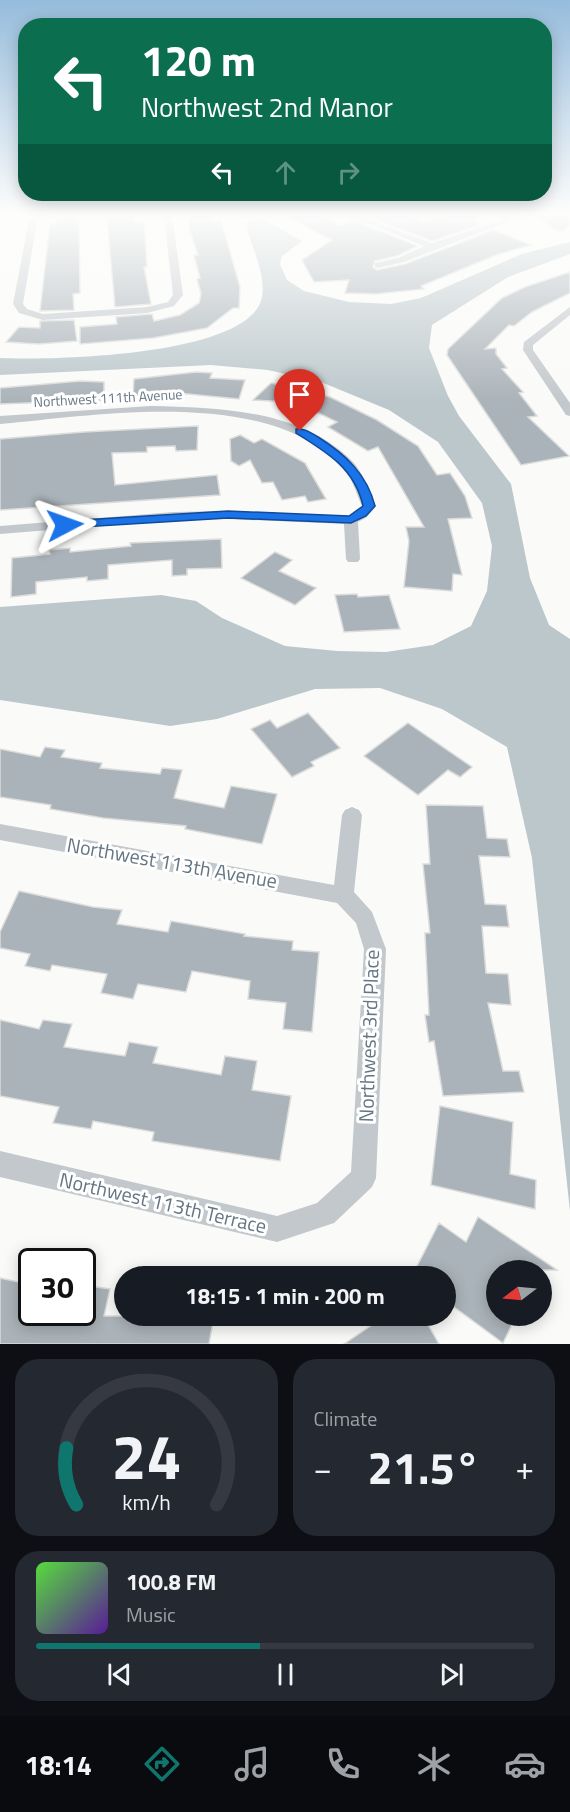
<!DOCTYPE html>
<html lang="en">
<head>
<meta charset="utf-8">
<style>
	:root { --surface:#171b24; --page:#242831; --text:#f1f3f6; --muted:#9ea1a6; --line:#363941; --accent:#0f766e }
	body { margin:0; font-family:"Titillium Web",sans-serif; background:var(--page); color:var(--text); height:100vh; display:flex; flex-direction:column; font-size:22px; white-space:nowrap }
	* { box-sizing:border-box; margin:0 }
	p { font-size:20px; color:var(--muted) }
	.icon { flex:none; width:33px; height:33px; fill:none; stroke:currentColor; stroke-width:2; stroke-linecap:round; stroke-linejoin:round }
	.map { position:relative; height:1344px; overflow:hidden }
	.drawer { display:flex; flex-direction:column; gap:15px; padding:15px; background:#0d0f14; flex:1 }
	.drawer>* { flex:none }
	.guide { position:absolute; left:18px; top:18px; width:534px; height:183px; border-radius:24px; box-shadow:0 3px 15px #0003; background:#0b6e4f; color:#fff; overflow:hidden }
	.needle { width:39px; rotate:254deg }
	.tools { position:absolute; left:486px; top:1260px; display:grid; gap:12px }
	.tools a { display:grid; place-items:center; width:66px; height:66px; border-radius:50%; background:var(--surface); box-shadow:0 3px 15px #0003; font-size:30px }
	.speed { position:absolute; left:18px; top:1248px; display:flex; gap:12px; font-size:30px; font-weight:700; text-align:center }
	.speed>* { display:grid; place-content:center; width:78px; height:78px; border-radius:50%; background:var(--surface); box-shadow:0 3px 15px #0003; line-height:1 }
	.speed .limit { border:3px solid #111; border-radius:9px; background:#fff; color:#111 }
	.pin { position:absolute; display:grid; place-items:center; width:51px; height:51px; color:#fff; margin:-62px -26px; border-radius:50% 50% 50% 0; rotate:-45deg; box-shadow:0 0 6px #0007 }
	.pin .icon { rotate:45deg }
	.me { position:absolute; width:66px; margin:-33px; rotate:86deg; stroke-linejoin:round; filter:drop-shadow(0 0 4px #0008) }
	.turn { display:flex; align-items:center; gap:21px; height:126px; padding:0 24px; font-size:27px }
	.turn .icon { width:78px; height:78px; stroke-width:2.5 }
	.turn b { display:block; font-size:42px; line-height:51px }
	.lanes { display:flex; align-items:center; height:57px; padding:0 24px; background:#0003; justify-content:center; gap:30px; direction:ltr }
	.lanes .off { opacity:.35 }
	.big { font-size:45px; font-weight:700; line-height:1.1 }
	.drawer .card { flex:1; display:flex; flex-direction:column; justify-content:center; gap:9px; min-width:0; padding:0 21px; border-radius:24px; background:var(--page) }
	.drawer .dial { align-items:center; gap:0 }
	.dial svg { height:156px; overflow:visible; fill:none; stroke:var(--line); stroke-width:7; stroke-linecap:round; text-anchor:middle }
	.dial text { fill:var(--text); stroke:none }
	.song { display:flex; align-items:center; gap:18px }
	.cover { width:72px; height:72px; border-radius:9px; background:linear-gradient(135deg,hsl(110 70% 55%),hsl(270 70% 35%)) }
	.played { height:6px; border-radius:3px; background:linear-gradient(90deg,var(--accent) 45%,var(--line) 45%) }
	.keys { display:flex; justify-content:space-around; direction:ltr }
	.heat { display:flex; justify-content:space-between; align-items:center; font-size:33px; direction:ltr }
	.drawer .tiles { flex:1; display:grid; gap:15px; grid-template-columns:1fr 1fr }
	.card:last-child { grid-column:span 2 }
	.trip { position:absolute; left:114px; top:1266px; width:342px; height:60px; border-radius:30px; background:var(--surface); box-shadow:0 3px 15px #0003; font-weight:700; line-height:60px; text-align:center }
	.tabs { display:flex; height:96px; justify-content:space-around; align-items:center; background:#090b0e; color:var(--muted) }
	.tabs .icon { width:42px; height:42px }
	.tabs .active { color:var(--accent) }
	.tabs b { font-size:27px; color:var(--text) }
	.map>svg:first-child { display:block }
	.water { fill:#bbc7cb }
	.building { fill:#aab3b9; stroke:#dcdcda; stroke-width:1.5 }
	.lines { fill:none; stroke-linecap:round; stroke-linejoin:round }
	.street { fill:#c3c8cc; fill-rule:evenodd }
	.route { fill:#1a73e8; stroke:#114b97; stroke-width:1.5 }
	.labels { text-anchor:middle; stroke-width:6; stroke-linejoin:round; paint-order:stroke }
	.far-street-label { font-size:14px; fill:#657683; stroke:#fff }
	.near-street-label { font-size:20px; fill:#657683; stroke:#fff }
</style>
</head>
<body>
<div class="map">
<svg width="570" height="1344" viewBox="0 0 570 1344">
	<rect width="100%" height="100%" fill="#fafaf8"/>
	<path class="water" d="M263,219L302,241L282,256L280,264L287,280L304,291L349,302L391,304L421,298L522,254L570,242V254L508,277L432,325L429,348L448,396L459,416L511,484L530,578L549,625L570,639V1211L532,858L507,747L442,709L380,688L315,689L217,719L170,726L0,700V607L161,595L196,601L222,618L285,646L337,651L386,652L433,645L471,626L487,591L492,546L482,503L438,442L389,410L321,382L268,370L211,365L0,375V358C48,360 251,357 262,297C266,275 252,247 246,226L248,220Z"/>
	<path class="building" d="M190,215H211L212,221L221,220L240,287L239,308H233L207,328L153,338L80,344V327L117,324L116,317L152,314L154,321L180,315L199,303L201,294L197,279L200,278L194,255H198L189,228Z
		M284,215H320L340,225L355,221L418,246L397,256L375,261L373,267L377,270L405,264L493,230L531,245L496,255L421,286L424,289L375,294L345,293L349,280L314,282L302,260L332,240Z
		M385,215H409L423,222L450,215H477L475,223L481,225L432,241L371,218Z
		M535,215H570V224L564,231L555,230Z
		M134,216L135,222L144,221L147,267H144L151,304L115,307L107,218Z
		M79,218L80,293L73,294L74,310L40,311L50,224H56V219Z
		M570,272V293L532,312L514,326L509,325L485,349L496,348V354L507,368L502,369L523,392L519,393L537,416L528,417L569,456L521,465L447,355L448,349L502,298L525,287Z
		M74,320L77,341L39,344L6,342L19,327L40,328V321Z
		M196,372L212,373L210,378L245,380L239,399L178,393L133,397L134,379Z
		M80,381L104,382V400L0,404V388Z
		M271,383L330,397L377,420L418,446L437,475L450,473L465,496L472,518L448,519L462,575L453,574L452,591L404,587L409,541L406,527H424L378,447L368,451L328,427L337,422L306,407L307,403L253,400Z
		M198,426L197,450L176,451L175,446L147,447V452L112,453L115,485L217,475L220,495L0,510V439L84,432Z
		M240,435L254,443L262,439L305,463L326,499L308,502L305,496L282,500L273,482L262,483L250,460L239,466L231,461L230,439Z
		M221,539L222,568L187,569V575L172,576V560L108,565V579L87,581V577L36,582V594L11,597L12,558L50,554L49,550L70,548V552L131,546L130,543Z
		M275,552L292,560L279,571L316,588L295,605L241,578Z
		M357,594L358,597L389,595L400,629L344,632L335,595Z
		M308,713L340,748L311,762L314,766L292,777L251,729L270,720L277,728Z
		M408,723L472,767L460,777L448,770L418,795L364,756Z
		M45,747L65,750L61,757L102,763L100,768L160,774L162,768L182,770L174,798L224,808L231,786L277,794L262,844L185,829L186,826L103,818L50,809L51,805L0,797V749L40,757Z
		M426,805L483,806L487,838L507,839L510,857L479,856L485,904L506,905L509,927L482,926L486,973L508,974L511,1005L488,1003L503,1071H519L524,1092L443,1096L434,1041L429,1042L425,1015H429L425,933H430L423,864H430Z
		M19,891L93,907L122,910L117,924L168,932L171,921L245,934L244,936L293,941L292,950L319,952L312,1032L283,1029L286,1003L248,999L250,981L192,971L186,992L138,984L133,999L101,993L107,974L52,965L50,971L25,966L30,954L0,948V932Z
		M0,1020L39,1029L43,1020L72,1024L64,1047L125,1056L129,1042L158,1047L153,1063L221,1075L225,1056L257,1061L252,1090L291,1096L280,1161L152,1141L154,1132L93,1121L91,1129L53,1123L59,1107L0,1096Z
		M440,1106L513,1122L510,1174L536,1180L535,1209L431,1185Z
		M478,1217L557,1270H496V1316H516L503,1343L446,1301V1276H412L439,1223L466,1242Z
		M0,1278L32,1285V1312H82V1285L110,1289L104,1316H214L209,1344H0Z
		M377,1316H423L439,1344H344L372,1325L370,1320Z"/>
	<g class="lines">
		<path class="street" d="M30,215H38L23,304L27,309L43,314L147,307L168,302L173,295L164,215H172L183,295L174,306L147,313L43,320L19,313L13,304Z
			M345,215H357L432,243L502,220V215H510V221L404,262L378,268L375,267V263L398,258L424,246Z
			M570,307V315L533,345V350L570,403V416L566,415L523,350L524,342Z
			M151,406C220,408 300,409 352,461C363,472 369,492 376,506L367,517L358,522L360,559L358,562H348L346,559L344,524L228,519L174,520L0,534V526L174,512L228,511L349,516L362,506C356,493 351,474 341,465C264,387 99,415 0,424V416Z
			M352,807L359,810L362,815L354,892L372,912L386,949L376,1178L372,1187L334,1223L277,1242L0,1177V1151L277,1216L317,1203L351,1172L364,949L356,923L337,903L0,840V824L334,885L342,815L345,810Z"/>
	</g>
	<linearGradient id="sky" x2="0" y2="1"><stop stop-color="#96bcdc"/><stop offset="0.53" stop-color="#fdfdfc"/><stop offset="1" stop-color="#fdfdfc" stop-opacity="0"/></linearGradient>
	<rect width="570" height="403" fill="url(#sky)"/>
	<path class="route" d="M296,429C305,428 311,433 318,437C345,454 367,474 375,506L366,516L351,523L228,518L65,528L59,525L65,521L228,511L349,516L363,506C355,469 327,452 296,433Z"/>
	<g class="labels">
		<g class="far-street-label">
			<text transform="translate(108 398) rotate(-3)" y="5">Northwest 111th Avenue</text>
		</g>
		<g class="near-street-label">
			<text transform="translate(172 863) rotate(10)" y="7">Northwest 113th Avenue</text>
			<text transform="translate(369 1036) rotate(-88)" y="7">Northwest 3rd Place</text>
			<text transform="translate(163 1203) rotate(13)" y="7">Northwest 113th Terrace</text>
		</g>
	</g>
</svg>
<div class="tools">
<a><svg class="needle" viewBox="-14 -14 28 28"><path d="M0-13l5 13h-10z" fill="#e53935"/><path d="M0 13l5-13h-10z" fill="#9ea1a6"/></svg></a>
</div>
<div class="speed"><div class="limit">30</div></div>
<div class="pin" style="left:300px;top:431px;background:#d93025"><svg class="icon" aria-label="arrive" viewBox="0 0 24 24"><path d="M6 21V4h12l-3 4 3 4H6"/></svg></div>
<svg class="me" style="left:65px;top:525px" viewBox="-20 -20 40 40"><path d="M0-17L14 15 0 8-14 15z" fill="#1a73e8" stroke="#fff" stroke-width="4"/></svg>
<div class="trip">18:15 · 1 min · 200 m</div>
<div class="guide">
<div class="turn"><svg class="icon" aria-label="left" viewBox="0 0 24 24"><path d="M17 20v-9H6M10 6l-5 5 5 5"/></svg><div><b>120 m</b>Northwest 2nd Manor</div></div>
<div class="lanes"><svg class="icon" aria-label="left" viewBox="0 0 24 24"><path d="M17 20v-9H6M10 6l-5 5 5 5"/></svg><svg class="icon off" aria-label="ahead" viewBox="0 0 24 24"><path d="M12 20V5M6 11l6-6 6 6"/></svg><svg class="icon off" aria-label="right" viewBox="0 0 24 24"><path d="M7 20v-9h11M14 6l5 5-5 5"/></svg></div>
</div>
</div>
<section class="drawer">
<div class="tiles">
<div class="card dial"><svg viewBox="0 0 100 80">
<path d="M14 69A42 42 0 1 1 86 69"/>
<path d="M14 69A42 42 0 0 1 9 40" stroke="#0f766e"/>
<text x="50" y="56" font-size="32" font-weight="700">24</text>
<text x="50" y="72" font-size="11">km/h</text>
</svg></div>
<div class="card"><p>Climate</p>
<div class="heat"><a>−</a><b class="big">21.5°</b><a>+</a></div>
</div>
<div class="card">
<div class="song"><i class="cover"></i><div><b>100.8 FM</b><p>Music</p></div></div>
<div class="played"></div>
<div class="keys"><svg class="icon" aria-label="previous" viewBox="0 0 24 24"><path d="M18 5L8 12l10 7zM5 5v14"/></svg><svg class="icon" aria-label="pause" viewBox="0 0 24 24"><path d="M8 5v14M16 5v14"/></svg><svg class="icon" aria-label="next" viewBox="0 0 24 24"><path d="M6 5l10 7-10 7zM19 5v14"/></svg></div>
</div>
</div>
</section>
<nav class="tabs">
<b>18:14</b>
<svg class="icon active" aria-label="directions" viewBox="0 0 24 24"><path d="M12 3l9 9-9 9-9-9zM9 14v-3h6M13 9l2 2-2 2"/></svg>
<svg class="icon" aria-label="music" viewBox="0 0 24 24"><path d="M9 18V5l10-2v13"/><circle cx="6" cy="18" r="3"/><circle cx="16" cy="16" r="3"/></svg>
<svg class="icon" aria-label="phone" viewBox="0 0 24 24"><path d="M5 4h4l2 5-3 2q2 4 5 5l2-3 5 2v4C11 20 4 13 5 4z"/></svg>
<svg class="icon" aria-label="climate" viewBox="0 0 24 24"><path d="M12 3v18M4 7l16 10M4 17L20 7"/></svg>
<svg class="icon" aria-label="car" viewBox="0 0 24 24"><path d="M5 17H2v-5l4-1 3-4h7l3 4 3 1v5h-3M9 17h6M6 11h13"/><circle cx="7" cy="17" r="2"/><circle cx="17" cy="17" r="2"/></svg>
</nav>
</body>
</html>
